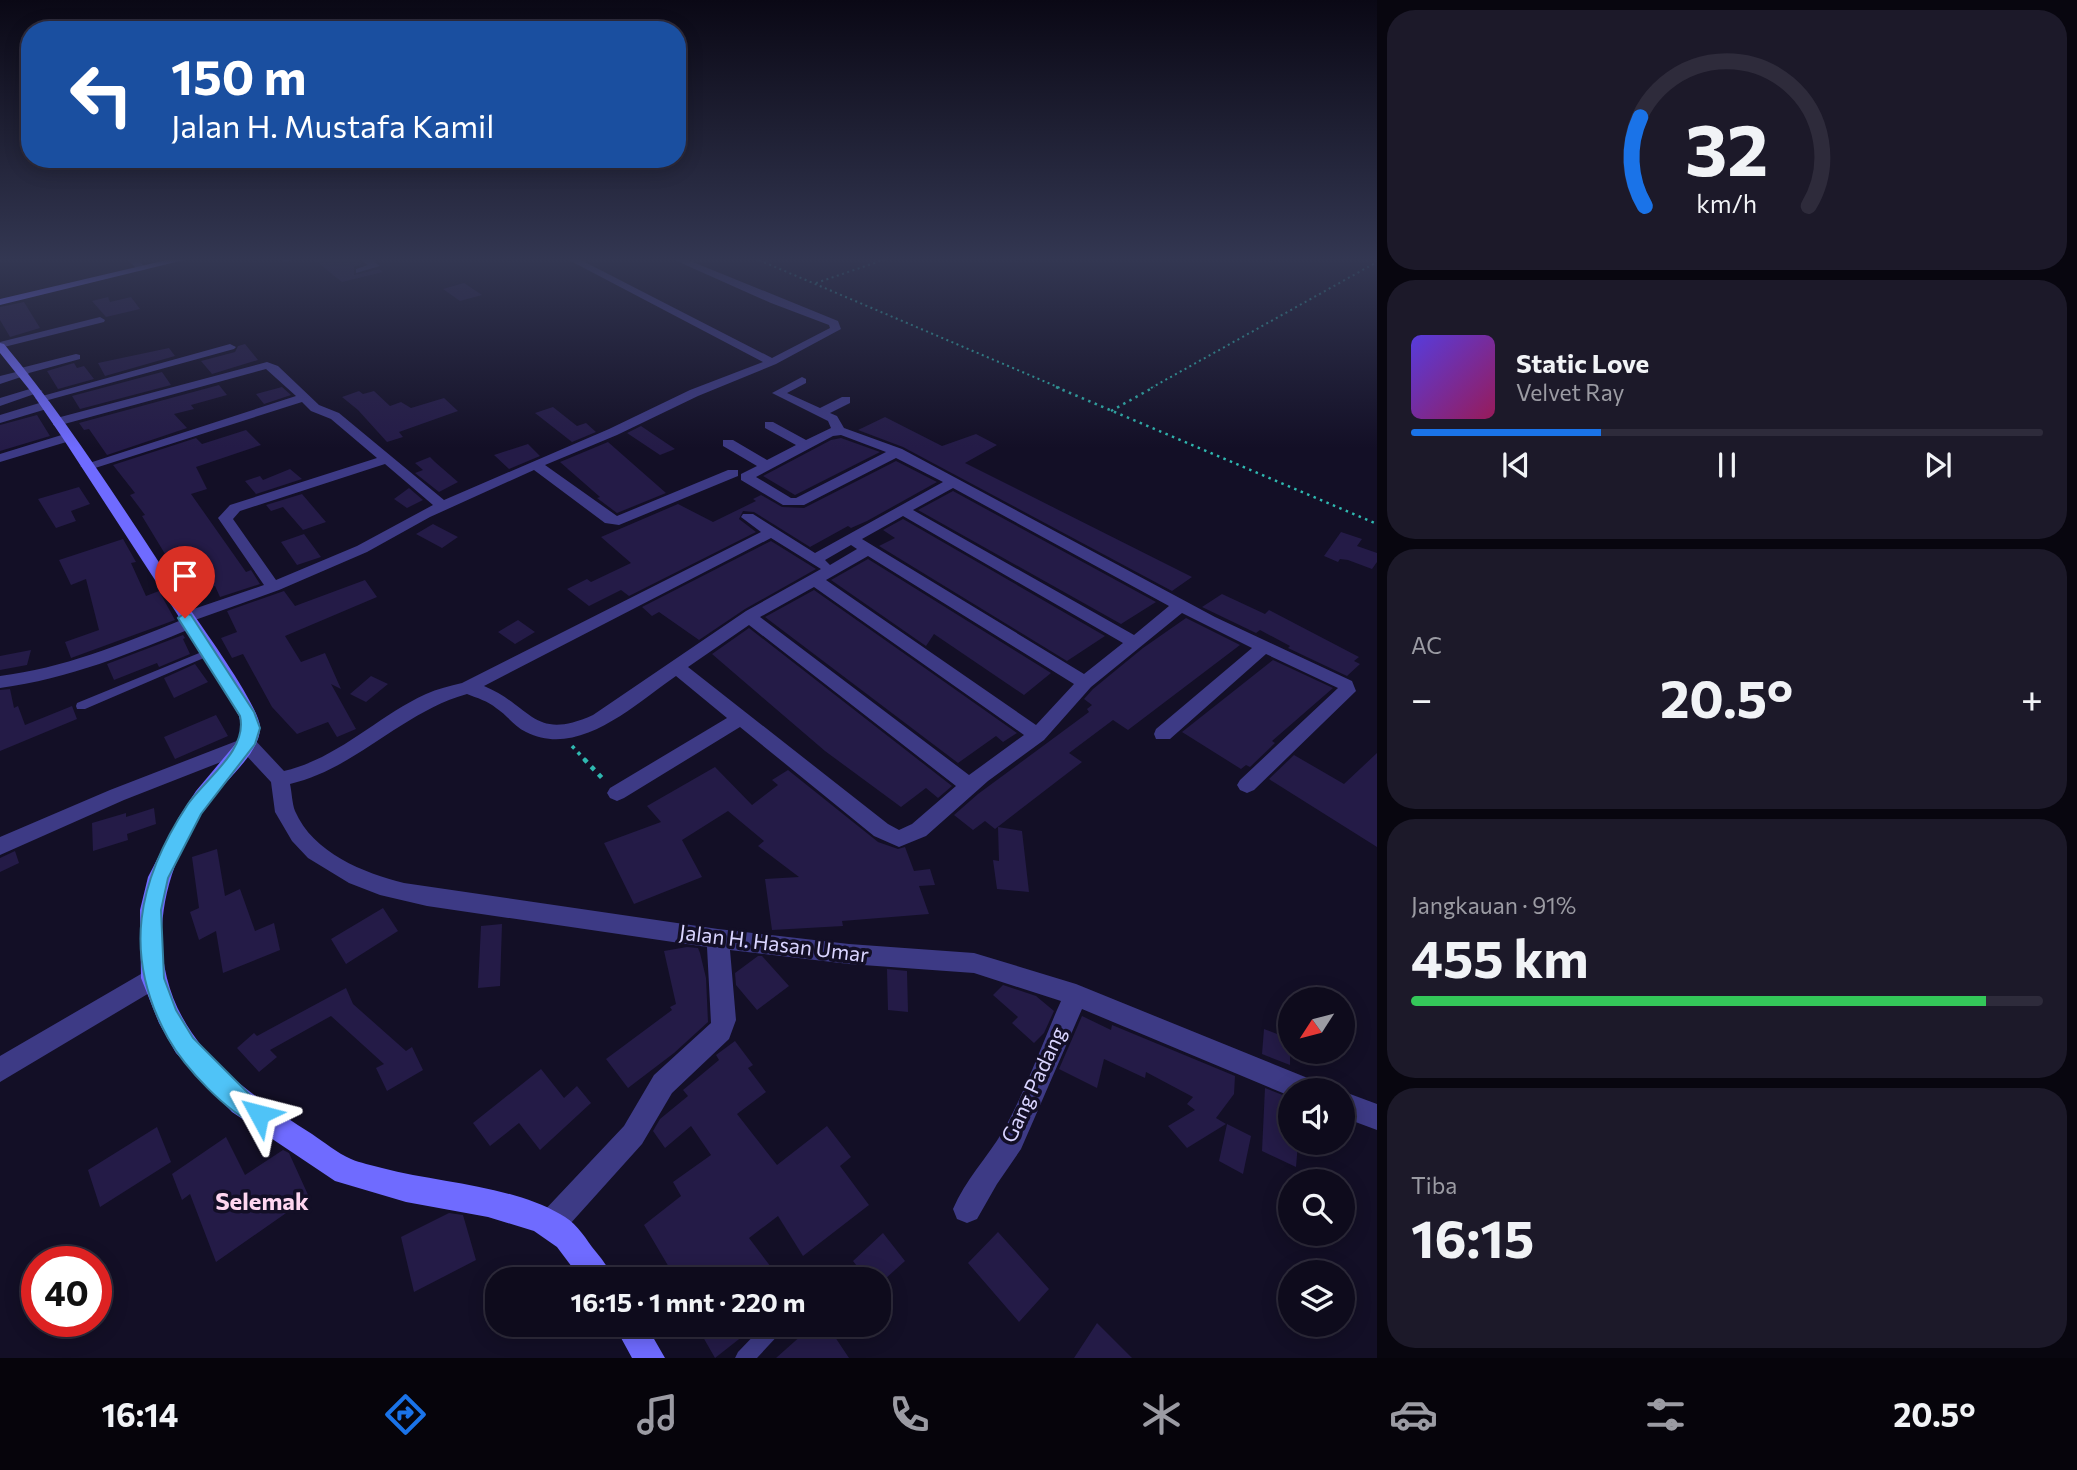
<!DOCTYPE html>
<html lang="id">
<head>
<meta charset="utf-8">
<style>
	:root { --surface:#0e0b1c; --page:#1c1929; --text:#f1f3f6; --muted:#9b9ba3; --line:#2e2b3b; --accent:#1a73e8 }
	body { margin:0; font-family:Commissioner,sans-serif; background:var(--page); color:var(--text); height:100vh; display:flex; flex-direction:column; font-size:26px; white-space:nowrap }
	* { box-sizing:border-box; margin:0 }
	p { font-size:23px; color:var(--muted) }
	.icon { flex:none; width:38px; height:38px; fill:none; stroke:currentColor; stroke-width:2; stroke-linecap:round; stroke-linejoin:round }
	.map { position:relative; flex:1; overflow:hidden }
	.panel { display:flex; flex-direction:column; gap:10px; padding:10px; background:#08060f; width:700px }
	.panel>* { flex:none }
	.banner { position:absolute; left:21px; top:21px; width:665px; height:147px; border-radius:28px; box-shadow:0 4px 18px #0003,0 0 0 2px var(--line); background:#1a4fa0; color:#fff; overflow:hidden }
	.needle { width:46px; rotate:234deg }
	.buttons { position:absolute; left:1278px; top:987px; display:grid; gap:14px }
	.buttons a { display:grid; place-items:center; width:77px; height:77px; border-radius:50%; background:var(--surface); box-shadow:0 4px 18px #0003,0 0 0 2px var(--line); font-size:35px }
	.speed { position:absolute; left:21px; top:1246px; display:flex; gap:14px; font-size:35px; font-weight:700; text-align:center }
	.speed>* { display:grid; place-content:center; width:91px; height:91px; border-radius:50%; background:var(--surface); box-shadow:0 4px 18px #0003,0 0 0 2px var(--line); line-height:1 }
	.speed .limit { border:10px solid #d22; background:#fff; color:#111 }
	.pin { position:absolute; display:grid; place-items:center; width:60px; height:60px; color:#fff; margin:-72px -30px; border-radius:50% 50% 50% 0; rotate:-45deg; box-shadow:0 0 7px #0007 }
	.pin .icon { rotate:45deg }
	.me { position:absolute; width:77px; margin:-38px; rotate:308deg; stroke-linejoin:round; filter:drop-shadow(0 0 5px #0008) }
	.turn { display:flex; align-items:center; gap:24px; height:147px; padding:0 35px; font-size:32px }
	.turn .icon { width:91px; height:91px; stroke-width:2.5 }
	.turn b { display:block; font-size:49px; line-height:60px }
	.big { font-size:52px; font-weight:700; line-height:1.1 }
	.panel .widget { flex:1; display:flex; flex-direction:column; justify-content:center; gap:10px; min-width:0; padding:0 24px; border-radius:28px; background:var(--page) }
	.panel .dial { align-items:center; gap:0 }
	.dial svg { height:182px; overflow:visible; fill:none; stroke:var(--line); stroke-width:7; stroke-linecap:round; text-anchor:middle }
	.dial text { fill:var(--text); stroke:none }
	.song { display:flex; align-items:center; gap:21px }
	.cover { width:84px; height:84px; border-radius:10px; background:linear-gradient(135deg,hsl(250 70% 55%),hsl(330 70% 35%)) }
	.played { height:7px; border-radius:4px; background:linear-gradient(90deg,var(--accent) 30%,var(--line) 30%) }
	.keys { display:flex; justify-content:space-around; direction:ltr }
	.heat { display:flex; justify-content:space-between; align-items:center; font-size:38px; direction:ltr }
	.charge { height:10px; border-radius:5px; background:linear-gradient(90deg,#34c759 91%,var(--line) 0) }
	.trip { position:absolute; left:485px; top:1267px; width:406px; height:70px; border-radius:28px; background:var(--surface); box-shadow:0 4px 18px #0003,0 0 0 2px var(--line); font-weight:700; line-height:70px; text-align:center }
	.menu { display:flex; height:112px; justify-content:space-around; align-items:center; background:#06040b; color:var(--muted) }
	.menu .icon { width:49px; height:49px }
	.menu .current { color:var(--accent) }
	.menu b { font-size:32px; color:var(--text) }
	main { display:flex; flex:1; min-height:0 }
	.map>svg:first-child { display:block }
	.building { fill:#241b47 }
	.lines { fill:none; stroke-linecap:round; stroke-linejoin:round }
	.path-far3 { stroke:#2fb8b0; stroke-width:2; stroke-dasharray:2 3.5; stroke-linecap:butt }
	.path-far2 { stroke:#2fb8b0; stroke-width:2.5; stroke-dasharray:2.5 4.5; stroke-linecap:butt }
	.path-far1 { stroke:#2fb8b0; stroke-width:3.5; stroke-dasharray:3.5 5; stroke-linecap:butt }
	.path { stroke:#2fb8b0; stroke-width:4.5; stroke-dasharray:4.5 6; stroke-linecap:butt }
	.lane { fill:#3d3a85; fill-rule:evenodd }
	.street { fill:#3d3a85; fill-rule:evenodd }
	.secondary { fill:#6f6bff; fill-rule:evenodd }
	.route { fill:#4fc3f7; stroke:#337fa1; stroke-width:2 }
	.labels { text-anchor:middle; stroke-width:7; stroke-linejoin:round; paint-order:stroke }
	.near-street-label { font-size:21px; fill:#d9d4ff; stroke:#130f26 }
	.near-quarter-label { font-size:24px; font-weight:bold; fill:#ffd6f0; stroke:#130f26 }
</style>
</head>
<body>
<main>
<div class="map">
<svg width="1377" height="1358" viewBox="0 0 1377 1358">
	<rect width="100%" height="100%" fill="#130f26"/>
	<path class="building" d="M312,258H355L362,264L354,267V275L379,269L383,272L342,282Z
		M464,283L482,295L460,301L443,289Z
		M108,297L110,302L131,297L140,309L106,317L92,301Z
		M24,302L40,328L10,337L0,320V307Z
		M245,344L258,360L212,374L201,361L235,352L238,346Z
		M169,348L175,356L105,376L98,363Z
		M74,363L77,368L84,366L94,379L58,389L47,371Z
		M162,372L171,385L80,409L72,396Z
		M219,385L227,395L191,405L194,409L174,414L187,428L107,455L89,429L84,430L79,423Z
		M282,387L291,395L264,404L256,394Z
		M359,391L363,394L374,391L390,406L401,402L411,408L444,398L458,411L399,432L403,437L387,442L358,410L342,397Z
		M553,407L577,426L586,423L596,432L572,442L535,413Z
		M37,415L50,436L0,451V425Z
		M885,417L942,446L976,434L997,445L965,463L1192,577L1172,591L903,447L858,430Z
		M641,426L675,449L660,455L627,433Z
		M246,430L261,445L196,467L207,489L191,494L246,572L251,570L260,584L220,597L215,586L185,597L177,584L182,582L142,516L145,515L130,495L135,493L113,465L196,438L202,444Z
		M841,438L880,452L795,495L763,476L831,440Z
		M608,442L666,493L617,513L597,498L600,497L560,462Z
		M528,444L540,456L509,469L494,455Z
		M430,457L435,462L458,482L439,492L415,473L423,470L415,463Z
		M896,461L937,482L867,521L851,528L848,526L810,547L754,512L743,511L739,519L756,532L629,596L621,590L589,606L567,589L587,579L591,582L631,563L601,537L678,504L713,522L756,501L753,499L761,495L782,507L804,508Z
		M290,469L302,479L256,494L245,481L260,476L263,480Z
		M79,487L90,504L71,511L76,521L56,528L38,499Z
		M409,488L423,500L407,508L394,499Z
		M953,491L1156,602L1121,624L918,510Z
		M302,494L326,522L303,530L283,507L271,511L266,505Z
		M903,519L1105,636L1067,661L879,546L895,538L883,530Z
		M433,524L458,537L442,548L416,534Z
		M1341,532L1362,539L1357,546L1377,553V562L1372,569L1348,560L1340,559L1338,562L1324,556Z
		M304,534L321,557L297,565L281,542Z
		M123,539L136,562L131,563L146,596L159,591L175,620L71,658L65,642L99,630L86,579L71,585L59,560Z
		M771,541L816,569L745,609L699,640L659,612L652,616L642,607Z
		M868,559L1051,673L1024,695L934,634L926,646L831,580Z
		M365,580L377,597L285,636L301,662L325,653L341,689L331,684L356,729L337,737L328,722L297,734L272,707L243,654L232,658L221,638L237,632L227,611L284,591L295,606Z
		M814,590L1017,733L1003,742L996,736L958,763L765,617Z
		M1222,594L1265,614L1269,610L1359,657L1354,661L1360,664L1347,676L1288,648L1290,646L1260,630L1256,633L1202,607Z
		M1186,618L1240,645L1128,730L1113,720L1069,753L1082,762L995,829L985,821L973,830L954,815L978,794L1089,712L1087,709L1092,705L1084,699L1093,689L1143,648Z
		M518,620L535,632L515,644L498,632Z
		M749,628L952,786L938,798L926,788L901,807L825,751L712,654Z
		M183,635L185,638L183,639L190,654L159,667L157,663L114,680L107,664Z
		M31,650L27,665L0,670V656Z
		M1273,660L1333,688L1272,741L1275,743L1250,767L1246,765L1241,769L1182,732Z
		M195,664L208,682L174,698L164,678Z
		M371,676L388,684L366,702L350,694Z
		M10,689L14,708L18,706L25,725L72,706L77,719L0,751V690Z
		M216,715L228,736L175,759L164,737Z
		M1377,753V847L1269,779L1294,755L1344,784Z
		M715,767L752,805L778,785L772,780L788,770L878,842L898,849L905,847L914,871L930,869L935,885L919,886L929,914L842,921L843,926L772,930L765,879L799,877L758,846L764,841L728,811L682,840L702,877L634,904L604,843L661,822L647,806Z
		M154,808L156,824L127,834L128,840L93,851L92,823L126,813V817Z
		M998,827L1022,831L1029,892L997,889L993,860L999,861Z
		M217,849L225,896L240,889L255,931L274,923L280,950L223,973L216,931L199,940L190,912L199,908L192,857Z
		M15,851L19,863L0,872V858Z
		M383,908L398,931L346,964L331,939Z
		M502,924L500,986L478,988L481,926Z
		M687,947L698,948L700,953L706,978L708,1022L674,1053L628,1088L606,1059L672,1010L670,1007L676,1004L664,951Z
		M758,956H762L789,986L757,1010L736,985L735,973Z
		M887,969L907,971L908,1012L888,1010Z
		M1003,985L1036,996L1054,1011L1044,1033L1034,1043L1012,1023L1018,1017L993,995Z
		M346,988L353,1004L406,1051L412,1047L423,1070L387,1091L376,1068L384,1064L331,1016L270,1050L277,1057L259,1072L237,1048L254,1033L257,1036Z
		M1082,1016L1111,1030L1112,1025L1235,1076L1234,1094L1216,1118L1226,1124L1187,1148L1168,1126L1195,1110L1187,1104L1193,1097L1146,1072L1145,1078L1104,1059L1097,1088L1059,1069Z
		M1264,1029L1290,1039V1065L1262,1054Z
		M735,1041L753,1065L748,1068L766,1092L737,1114L777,1165L827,1126L851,1157L840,1166L869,1205L803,1256L778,1216L749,1238L780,1279H676L644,1225L681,1196L673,1182L711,1155L691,1126L665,1148L653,1131L660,1119L688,1096L683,1090L719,1060L716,1055Z
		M541,1069L564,1098L577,1086L591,1103L540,1150L519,1123L490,1146L473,1123Z
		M1265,1088L1290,1098V1143H1298L1296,1167L1262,1151Z
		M1227,1124L1251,1136L1243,1174L1219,1161Z
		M157,1127L171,1162L100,1207L88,1170Z
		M226,1137L245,1175L283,1150L289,1153L309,1197L216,1262L190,1194L182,1200L172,1174Z
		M449,1213L463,1215L476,1260L414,1292L401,1237Z
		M998,1232L1049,1289L1019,1322L968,1263Z
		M883,1233L905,1261L885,1279H867L853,1261Z
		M1097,1323L1132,1358H1074Z
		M718,1325H757L715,1358L703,1337Z
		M808,1325H827L849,1358H776L803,1334L801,1331Z"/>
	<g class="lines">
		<path class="path-far3" d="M754,258L1060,388
			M816,283L889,258
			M1151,388L1377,262"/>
		<path class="path-far2" d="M1056,387L1377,524
			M1111,411L1154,387"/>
		<path class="path-far1" d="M572,746L586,761"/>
		<path class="path" d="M584,759L605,781"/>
		<path class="lane" d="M209,649L214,652L213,654L85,709H77L76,706L77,703Z
			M764,1325H785L782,1331L757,1358H735L738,1352Z"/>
		<path class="street" d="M126,258H136L147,269L139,271Z
			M283,258H299L283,262Z
			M358,258H369L380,266L356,273V269L368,265Z
			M565,258H577L772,358L830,328L829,325L771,303L670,258H683L838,321L841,329L776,364L698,396L617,435L545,465L617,516L728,470H738V476L619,525L605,523L534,470L430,517L367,552L279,590L195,620V627C131,653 69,679 0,688V676C63,668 120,645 179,621L177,618L179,614L264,585L218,518L230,505L377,458L331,419L311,411L302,402L92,469L87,470L80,466L296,396L266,369L57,426L53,425V419L267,362L278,366L319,405L339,413L444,500L609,429L690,390L763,362ZM385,464L433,505L357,546L276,580L233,519L240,511Z
			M100,317L105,320L104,322L0,348V342Z
			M230,344L236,347L234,349L41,402L35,398Z
			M76,354L80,355V359L29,373L27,375L0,384V376L16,372L17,369Z
			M802,377L806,379V383L787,393L820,408L842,397H850V403L830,413L837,416L844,428L902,449L1215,617L1352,681L1356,691L1254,790L1247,793L1240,790L1237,785L1240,780L1338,688L1266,654L1170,739H1156L1154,734L1156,729L1252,648L1182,613L1091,687L1044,740L988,781L926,836L899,847L874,836L740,727L624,798L617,801L610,798L607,793L610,788L727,718L676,676C635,704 579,759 526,732C514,726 507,715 496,708C488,701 477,698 467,694C402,712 357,768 290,784C292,793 292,803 295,811C313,853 364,873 404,883L718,929L849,944L974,953L1076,984L1315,1081L1319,1090H1290V1096L1082,1009L1021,1149L997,1184L977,1219L967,1223L957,1219L953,1209C965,1180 987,1158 1003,1131C1025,1093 1043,1041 1061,1001L974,973L849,964L730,950L736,1020L729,1039L672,1093L642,1144L561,1234L551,1238L541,1234L537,1224L541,1214L624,1126L654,1075L711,1023L707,947L427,906L380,895L349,883L308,858L292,841L275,812L271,782L244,753L124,800L0,855V837L110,790L247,737L254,739L284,771C339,758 376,717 426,694C437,689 450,686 462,683L761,532L741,517L743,514H753L815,553L943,482L896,458L804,505H783L741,480V474L757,466L723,446V440H733L767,460L796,445L765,428V422H773L806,440L831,428L828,421L772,393ZM841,435L886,452L796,498H791L756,477L833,436ZM953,488L1169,606L1134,635L913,510ZM903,516L1123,643L1084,674L862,539ZM771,538L821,569L746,611L593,715C533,742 532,706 484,686ZM851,545L857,549L830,565L825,560ZM868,556L1074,684L1036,725L826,580ZM814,587L1024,735L969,775L760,617ZM749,625L956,786L912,824L899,830L888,824L688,667Z
			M33,388L43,391L0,406V398Z
			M46,401L50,402V408L0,423V415Z
			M68,433L73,434V440L0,462V454Z
			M153,967L161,970L165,978L161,986L0,1082V1056Z
			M1342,1091L1377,1104V1130L1342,1117Z"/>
		<path class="secondary" d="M175,258H192L0,305V299Z
			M0,343L4,344C75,429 134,526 196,618C210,638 258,706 260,726C262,751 225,781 210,801C160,870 141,959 192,1033C220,1075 270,1107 312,1134C324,1142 337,1153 351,1159C360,1163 372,1165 382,1168C439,1183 509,1185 560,1214C574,1221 583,1234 592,1247C600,1257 609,1267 613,1279H581L557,1247L534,1231L488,1217L406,1202L335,1181L232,1112L176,1053L159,1023L141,978L140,910L148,877L179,817L196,791L238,741L242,728L239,716L207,660L62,437L32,393L0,353Z
			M614,1325H646L665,1358H632Z"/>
	</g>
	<linearGradient id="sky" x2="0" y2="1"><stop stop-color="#0a0815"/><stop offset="0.58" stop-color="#333752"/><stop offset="1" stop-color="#333752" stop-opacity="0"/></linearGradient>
	<rect width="1377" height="448" fill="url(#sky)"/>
	<path class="route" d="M185,613L191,615L254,712L260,728L255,744L201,814L168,878L161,910L164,978L176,1010L193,1038L250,1095L267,1106L271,1114L267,1122L259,1126C227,1113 185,1068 168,1038C122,955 137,881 188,804C206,778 248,750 240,716L178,618Z"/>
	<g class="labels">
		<g class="near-street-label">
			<text transform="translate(774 944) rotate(7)" y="7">Jalan H. Hasan Umar</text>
			<text transform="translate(1034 1085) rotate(-65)" y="7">Gang Padang</text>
		</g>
		<g class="near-quarter-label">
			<text x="262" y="1210">Selemak</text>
		</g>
	</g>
</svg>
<div class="buttons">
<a><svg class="needle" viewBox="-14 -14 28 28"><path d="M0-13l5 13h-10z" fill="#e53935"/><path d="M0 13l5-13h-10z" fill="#9b9ba3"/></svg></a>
<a><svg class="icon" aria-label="sound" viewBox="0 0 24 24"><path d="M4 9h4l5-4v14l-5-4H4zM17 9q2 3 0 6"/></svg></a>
<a><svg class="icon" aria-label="search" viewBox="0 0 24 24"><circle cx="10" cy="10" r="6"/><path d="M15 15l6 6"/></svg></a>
<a><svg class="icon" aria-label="layers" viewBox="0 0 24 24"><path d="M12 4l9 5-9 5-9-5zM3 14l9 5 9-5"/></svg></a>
</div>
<div class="speed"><div class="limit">40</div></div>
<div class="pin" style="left:185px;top:618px;background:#d93025"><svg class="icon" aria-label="arrive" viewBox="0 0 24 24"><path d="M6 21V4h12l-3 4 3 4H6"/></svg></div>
<svg class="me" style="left:259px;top:1114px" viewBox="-20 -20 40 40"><path d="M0-17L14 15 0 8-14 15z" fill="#4fc3f7" stroke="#fff" stroke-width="4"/></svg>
<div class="trip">16:15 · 1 mnt · 220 m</div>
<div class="banner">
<div class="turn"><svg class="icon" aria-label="left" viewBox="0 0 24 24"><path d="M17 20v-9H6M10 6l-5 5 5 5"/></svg><div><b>150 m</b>Jalan H. Mustafa Kamil</div></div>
</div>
</div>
<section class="panel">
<div class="widget dial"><svg viewBox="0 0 100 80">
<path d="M14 69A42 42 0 1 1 86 69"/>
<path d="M14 69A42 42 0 0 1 12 30" stroke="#1a73e8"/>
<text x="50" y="56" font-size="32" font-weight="700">32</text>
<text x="50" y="72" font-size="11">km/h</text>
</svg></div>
<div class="widget">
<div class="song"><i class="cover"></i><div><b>Static Love</b><p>Velvet Ray</p></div></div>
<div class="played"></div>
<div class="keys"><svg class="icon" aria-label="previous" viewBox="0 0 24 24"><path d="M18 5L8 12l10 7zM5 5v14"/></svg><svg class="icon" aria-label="pause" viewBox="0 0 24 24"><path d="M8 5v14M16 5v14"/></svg><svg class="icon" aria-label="next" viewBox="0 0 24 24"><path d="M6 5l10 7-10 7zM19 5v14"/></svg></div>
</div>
<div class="widget"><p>AC</p>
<div class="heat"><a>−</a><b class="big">20.5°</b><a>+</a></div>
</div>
<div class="widget"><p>Jangkauan · 91%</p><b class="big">455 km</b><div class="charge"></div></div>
<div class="widget"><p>Tiba</p><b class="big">16:15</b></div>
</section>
</main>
<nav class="menu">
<b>16:14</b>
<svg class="icon current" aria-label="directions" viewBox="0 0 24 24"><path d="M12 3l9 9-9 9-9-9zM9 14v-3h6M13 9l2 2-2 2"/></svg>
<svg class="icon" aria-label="music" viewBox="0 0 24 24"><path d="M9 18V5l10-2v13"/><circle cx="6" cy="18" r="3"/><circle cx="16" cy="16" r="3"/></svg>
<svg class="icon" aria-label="phone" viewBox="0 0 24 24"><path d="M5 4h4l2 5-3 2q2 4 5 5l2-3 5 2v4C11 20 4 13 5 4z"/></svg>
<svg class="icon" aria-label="climate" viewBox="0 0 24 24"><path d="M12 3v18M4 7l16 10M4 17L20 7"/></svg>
<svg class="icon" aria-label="car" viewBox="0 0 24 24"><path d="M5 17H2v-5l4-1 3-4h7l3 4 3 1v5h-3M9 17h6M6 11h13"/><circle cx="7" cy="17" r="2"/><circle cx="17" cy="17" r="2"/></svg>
<svg class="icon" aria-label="filters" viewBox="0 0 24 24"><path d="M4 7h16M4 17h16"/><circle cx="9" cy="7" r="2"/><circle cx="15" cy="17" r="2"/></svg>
<b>20.5°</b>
</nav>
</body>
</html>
